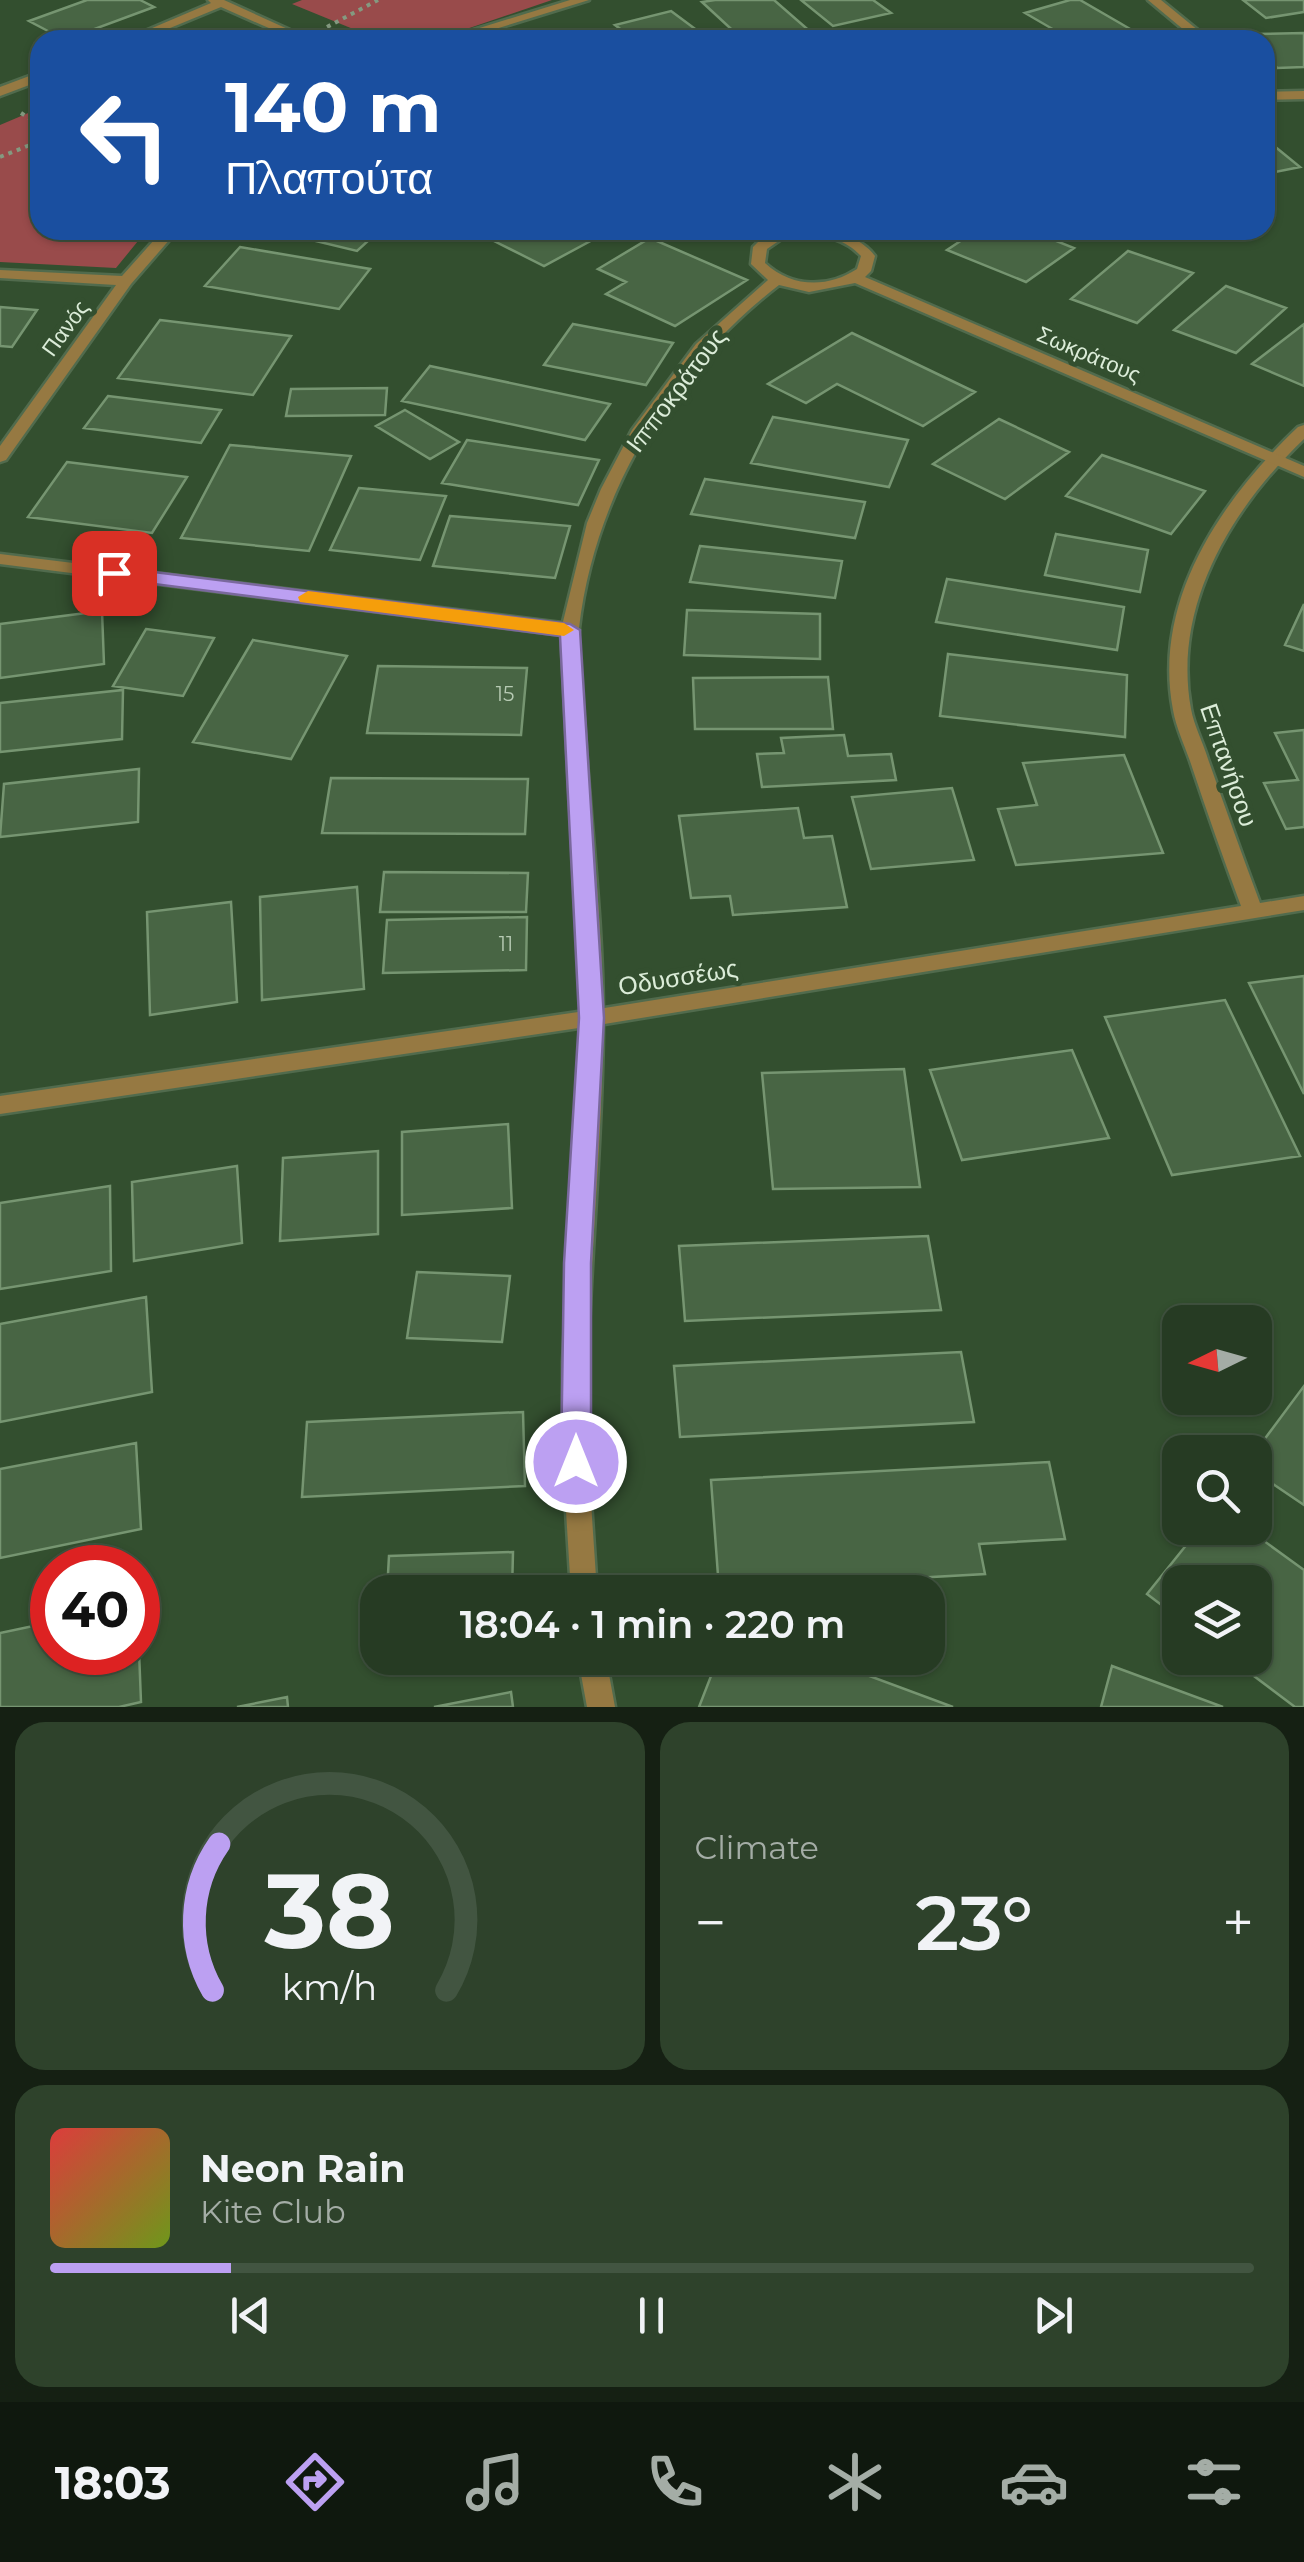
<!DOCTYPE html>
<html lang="en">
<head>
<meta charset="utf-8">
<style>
	:root { --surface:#263b23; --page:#2e422b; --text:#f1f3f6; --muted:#a4ada6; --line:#425541; --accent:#bca0f2 }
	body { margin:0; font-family:Montserrat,sans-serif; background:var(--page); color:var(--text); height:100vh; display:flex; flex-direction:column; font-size:38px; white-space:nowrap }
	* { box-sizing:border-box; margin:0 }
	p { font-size:32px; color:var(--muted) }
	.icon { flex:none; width:55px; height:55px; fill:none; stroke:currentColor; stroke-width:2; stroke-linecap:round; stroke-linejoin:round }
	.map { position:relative; height:1707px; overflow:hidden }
	.drawer { display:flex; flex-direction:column; gap:15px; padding:15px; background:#152013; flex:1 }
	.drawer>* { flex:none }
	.banner { position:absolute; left:30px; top:30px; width:1245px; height:210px; border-radius:30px; box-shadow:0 2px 8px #0004,0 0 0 2px var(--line); background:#1a4fa0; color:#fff; overflow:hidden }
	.needle { width:65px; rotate:265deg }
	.controls { position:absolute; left:1162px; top:1305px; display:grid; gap:20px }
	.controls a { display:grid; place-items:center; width:110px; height:110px; border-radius:20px; background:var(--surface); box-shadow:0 2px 8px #0004,0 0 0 2px var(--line); font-size:50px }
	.speed { position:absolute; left:30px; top:1545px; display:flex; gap:20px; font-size:50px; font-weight:700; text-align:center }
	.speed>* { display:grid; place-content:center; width:130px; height:130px; border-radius:50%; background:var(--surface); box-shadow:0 2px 8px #0004,0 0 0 2px var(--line); line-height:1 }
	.speed .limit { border:15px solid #d22; background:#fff; color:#111 }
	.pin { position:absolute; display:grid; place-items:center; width:85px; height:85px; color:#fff; margin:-42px; border-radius:20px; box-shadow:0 5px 15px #0006 }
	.me { position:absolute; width:110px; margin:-55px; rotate:0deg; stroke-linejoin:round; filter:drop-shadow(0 0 8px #0008) }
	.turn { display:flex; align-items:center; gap:35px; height:210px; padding:0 30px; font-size:45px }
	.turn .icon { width:130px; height:130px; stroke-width:2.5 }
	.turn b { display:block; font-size:70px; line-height:85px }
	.big { font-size:75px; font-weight:600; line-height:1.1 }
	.drawer .card { flex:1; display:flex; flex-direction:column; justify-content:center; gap:15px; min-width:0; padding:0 35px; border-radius:30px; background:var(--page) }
	.drawer .dial { align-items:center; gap:0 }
	.dial svg { height:260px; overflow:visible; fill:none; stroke:var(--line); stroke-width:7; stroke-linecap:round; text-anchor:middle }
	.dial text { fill:var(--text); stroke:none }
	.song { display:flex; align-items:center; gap:30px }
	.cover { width:120px; height:120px; border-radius:15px; background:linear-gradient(135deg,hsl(0 70% 55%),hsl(80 70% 35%)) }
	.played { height:10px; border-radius:5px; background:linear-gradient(90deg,var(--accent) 15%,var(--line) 15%) }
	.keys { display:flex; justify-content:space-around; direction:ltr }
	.heat { display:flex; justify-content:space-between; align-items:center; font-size:55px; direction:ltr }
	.drawer .tiles { flex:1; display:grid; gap:15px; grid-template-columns:1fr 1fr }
	.card:last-child { grid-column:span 2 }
	.trip { position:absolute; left:360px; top:1575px; width:585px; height:100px; border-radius:30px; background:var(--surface); box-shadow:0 2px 8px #0004,0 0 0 2px var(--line); font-weight:600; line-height:100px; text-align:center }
	.dock { display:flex; height:160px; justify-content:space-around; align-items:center; background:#0f180e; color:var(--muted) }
	.dock .icon { width:70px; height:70px }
	.dock .current { color:var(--accent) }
	.dock b { font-size:45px; color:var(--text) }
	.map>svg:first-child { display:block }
	.green { fill:#994b4b }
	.building { fill:#486544; stroke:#769571; stroke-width:2.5 }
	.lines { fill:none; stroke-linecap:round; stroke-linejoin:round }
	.minor-casing { stroke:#516b4d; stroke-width:5 }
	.tertiary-casing { stroke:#516b4d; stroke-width:5 }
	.path { stroke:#849a80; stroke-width:4; stroke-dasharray:4 5; stroke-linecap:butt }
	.minor { fill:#967942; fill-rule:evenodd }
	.tertiary { fill:#967942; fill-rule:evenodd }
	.route { fill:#bca0f2; stroke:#7a689d; stroke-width:2.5 }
	.slow { fill:#f59e0b }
	.labels { text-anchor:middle; stroke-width:10; stroke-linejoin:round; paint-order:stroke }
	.number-label { font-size:20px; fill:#b6cab3 }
	.far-street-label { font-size:22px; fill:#dbecd8; stroke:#334f2f }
	.street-label { font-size:25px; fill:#dbecd8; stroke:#334f2f }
</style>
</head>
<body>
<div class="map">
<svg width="1304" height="1707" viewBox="0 0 1304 1707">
	<rect width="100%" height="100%" fill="#334f2f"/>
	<path class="green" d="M302,0H552L434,40H380L292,4Z
		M40,108V230H147L116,268L0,262V125Z"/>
	<path class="building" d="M87,0H140L154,7L65,40L29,21Z
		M715,0H774L813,34L783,40H743L702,2Z
		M801,0H873L891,13L833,26Z
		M1070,0H1080L1144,37L1024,40L1056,31L1025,13Z
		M1243,0H1304V12L1266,18Z
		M671,11L710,40H635L615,25Z
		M580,30L602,40H557Z
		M1304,33V67L1277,68L1265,49V40L1256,34Z
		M1273,145L1300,167L1265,174V147Z
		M270,230H380L357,251Z
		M518,230H611L544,266L496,242Z
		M977,230H1029L1074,248L1026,282L947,250Z
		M650,238L747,280L675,326L606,294L626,282L598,269Z
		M240,247L370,269L339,309L205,286Z
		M1128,251L1193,273L1137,323L1071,299Z
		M1226,286L1286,308L1236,353L1174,330Z
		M0,307L37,310L12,347L0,346Z
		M160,320L291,336L253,395L118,378Z
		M573,324L673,343L646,385L544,365Z
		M1304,324V386L1252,364Z
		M852,333L975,392L923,426L837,384L806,403L768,384Z
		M430,366L610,404L585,440L402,401Z
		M387,388L385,415L286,416L291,389Z
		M108,396L221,410L201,443L84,428Z
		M405,410L459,442L430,459L376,426Z
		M773,417L908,440L889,487L751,463Z
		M999,419L1069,452L1005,499L933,464Z
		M467,440L599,460L578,505L442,483Z
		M230,445L351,456L309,551L181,538Z
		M1102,455L1205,491L1171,534L1066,496Z
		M67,462L187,477L152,533L28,517Z
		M705,479L865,502L855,538L691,514Z
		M359,488L446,496L420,560L330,550Z
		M450,516L570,526L555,578L433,566Z
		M1056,534L1148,550L1140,592L1045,575Z
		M700,546L842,561L835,598L690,582Z
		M947,579L1124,607L1117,650L936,622Z
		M1304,604V651L1285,645Z
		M687,610L820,614V659L684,655Z
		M102,611L104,664L0,678V624Z
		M146,629L214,638L183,696L113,686Z
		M253,640L347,656L291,759L193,742Z
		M948,654L1127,675L1125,737L940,716Z
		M378,666L527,668L521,735L367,733Z
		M828,677L833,729H695L693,678Z
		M123,690L122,739L0,752V703Z
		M1304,730V827L1286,829L1264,783L1298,780L1275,733Z
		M844,735L848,756L891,754L896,780L762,787L757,754L784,753L781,738Z
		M1124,755L1163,853L1016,865L998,809L1037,805L1023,763Z
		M139,769L138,822L0,837L4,784Z
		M331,778L528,779L525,834L322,833Z
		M952,788L974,860L871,869L852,797Z
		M798,808L804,838L832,836L847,907L733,915L730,896L691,898L679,816Z
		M384,872L528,873L526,912H380Z
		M357,887L364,989L262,1000L260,897Z
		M231,902L237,1002L150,1015L147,912Z
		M527,917L526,970L383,973L387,920Z
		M1304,976V1094L1249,983Z
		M1225,1000L1300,1156L1172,1175L1105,1017Z
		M1072,1050L1109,1138L962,1160L930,1070Z
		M904,1069L920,1187L773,1189L762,1073Z
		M508,1124L512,1208L402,1215V1132Z
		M378,1151V1234L280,1241L283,1158Z
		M237,1166L242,1243L134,1261L132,1182Z
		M110,1186L111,1271L0,1289V1203Z
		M928,1236L941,1310L685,1321L679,1246Z
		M417,1272L510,1276L502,1342L407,1338Z
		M146,1297L152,1392L0,1422V1324Z
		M961,1352L974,1422L680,1437L674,1366Z
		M1304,1386V1505L1255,1472V1452Z
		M523,1412L525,1486L302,1497L307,1422Z
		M136,1443L141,1529L0,1558V1469Z
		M1049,1462L1065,1539L979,1544L985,1574L719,1589L711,1480Z
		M1200,1528H1246L1304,1570V1707H1295L1230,1658H1255V1582H1180V1619L1147,1594Z
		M513,1552L512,1592H387L389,1556Z
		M52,1622V1652H138V1625L141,1702L119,1707H0V1633Z
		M718,1658H821L953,1707H699Z
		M1112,1666L1223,1707H1101Z
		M511,1692L513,1707H434Z
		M287,1697L288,1707H237Z"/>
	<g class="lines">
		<defs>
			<path id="minor" d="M570,0H589L460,40H441Z
				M1148,0H1161L1210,40H1196Z
				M1304,91V99L1265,100V92Z
				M163,230H178L131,284L6,460L0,462V446L116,285L0,278V270L122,276Z
				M844,230H861L849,239H839L837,236Z
				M1304,425V439C1232,508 1172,605 1191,709C1194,726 1203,742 1208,759C1225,807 1242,855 1260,903L1304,896V910L592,1026L0,1114V1096L592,1010L1241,906C1223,858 1206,809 1190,761C1184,744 1176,727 1173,710C1152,599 1223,498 1298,427Z
				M0,554L570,624L579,630L570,636L0,564Z"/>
			<path id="tertiary" d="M208,0H224L312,40H296L221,7L141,40H124L211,3Z
				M40,72V81L0,96V87Z
				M738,230H757L769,235C799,220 854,228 875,256L871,271L865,277L1304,466V477L855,283L809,292L779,285C672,368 595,491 579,628C576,661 583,699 585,733C591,827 603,926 603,1019C603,1132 591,1246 588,1358C585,1436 592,1514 597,1592H571L563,1462V1362L581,1018L561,630L587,523L601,489L632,430L696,344L768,280L751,264L753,247L759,241ZM804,234C827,236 845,239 861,256L857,269C828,288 792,288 765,263L767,249L783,238Z
				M578,1658H606L615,1707H587Z"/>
		</defs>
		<use href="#minor" class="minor-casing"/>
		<use href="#tertiary" class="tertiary-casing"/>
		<path class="path" d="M327,27L378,0
			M21,113L40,125
			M0,157L40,141"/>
		<use href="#minor" class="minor"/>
		<use href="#tertiary" class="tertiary"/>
	</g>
	<path class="route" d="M114,567L570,624L580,630L604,1018L591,1263V1462L586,1471L576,1475L566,1471L561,1462L564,1263L579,1018L560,636L107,578V569Z"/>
	<path class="slow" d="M308,591L564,623L574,630L564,636L300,602L298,597Z"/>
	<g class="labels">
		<g class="number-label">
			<text x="505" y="701">15</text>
			<text x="506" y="951">11</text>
		</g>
		<g class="far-street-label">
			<text transform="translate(65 328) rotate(-54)" y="8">Πανός</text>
			<text transform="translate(1089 354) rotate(23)" y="8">Σωκράτους</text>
		</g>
		<g class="street-label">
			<text transform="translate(676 390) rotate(-53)" y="9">Ιπποκράτους</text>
			<text transform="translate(1229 765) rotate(71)" y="9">Επτανήσου</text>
			<text transform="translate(678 977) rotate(-9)" y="9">Οδυσσέως</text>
		</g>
	</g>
</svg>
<div class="controls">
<a><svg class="needle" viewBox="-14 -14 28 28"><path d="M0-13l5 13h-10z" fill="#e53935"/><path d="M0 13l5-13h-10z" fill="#a4ada6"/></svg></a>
<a><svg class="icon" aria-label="search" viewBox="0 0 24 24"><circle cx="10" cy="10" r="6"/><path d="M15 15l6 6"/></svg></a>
<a><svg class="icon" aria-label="layers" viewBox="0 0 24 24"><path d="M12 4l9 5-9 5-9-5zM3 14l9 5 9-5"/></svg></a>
</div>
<div class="speed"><div class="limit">40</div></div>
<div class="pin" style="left:114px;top:573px;background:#d93025"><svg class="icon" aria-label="arrive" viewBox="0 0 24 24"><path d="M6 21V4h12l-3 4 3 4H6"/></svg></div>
<svg class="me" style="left:576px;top:1462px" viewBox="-20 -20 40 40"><circle r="17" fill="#bca0f2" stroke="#fff" stroke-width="3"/><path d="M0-11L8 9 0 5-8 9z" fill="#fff"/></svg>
<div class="trip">18:04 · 1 min · 220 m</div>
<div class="banner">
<div class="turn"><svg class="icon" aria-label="left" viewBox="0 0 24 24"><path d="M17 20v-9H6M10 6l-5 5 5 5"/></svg><div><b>140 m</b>Πλαπούτα</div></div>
</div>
</div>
<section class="drawer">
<div class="tiles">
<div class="card dial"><svg viewBox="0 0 100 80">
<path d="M14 69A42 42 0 1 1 86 69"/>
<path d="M14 69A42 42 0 0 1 16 24" stroke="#bca0f2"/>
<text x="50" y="56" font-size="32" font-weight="700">38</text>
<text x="50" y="72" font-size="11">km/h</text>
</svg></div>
<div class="card"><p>Climate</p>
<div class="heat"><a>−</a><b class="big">23°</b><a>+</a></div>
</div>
<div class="card">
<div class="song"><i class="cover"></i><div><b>Neon Rain</b><p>Kite Club</p></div></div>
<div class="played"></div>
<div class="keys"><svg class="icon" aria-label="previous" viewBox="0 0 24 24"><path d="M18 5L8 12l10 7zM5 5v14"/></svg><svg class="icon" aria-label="pause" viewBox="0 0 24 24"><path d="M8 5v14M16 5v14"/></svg><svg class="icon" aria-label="next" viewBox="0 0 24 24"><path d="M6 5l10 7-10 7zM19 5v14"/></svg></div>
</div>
</div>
</section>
<nav class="dock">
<b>18:03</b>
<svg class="icon current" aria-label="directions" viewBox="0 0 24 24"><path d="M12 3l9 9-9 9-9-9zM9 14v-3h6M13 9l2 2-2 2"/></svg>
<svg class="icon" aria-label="music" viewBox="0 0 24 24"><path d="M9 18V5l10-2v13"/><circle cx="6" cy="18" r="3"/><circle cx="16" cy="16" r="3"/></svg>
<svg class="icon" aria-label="phone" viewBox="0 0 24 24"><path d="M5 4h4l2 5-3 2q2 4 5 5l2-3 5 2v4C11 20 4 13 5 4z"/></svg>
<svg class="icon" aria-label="climate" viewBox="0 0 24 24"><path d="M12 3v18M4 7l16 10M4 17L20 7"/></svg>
<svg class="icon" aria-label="car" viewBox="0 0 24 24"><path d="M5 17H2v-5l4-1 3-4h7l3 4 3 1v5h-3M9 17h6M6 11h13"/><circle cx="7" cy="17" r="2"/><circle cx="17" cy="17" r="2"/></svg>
<svg class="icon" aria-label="filters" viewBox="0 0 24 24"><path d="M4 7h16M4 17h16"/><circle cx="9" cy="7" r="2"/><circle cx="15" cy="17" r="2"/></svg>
</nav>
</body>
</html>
